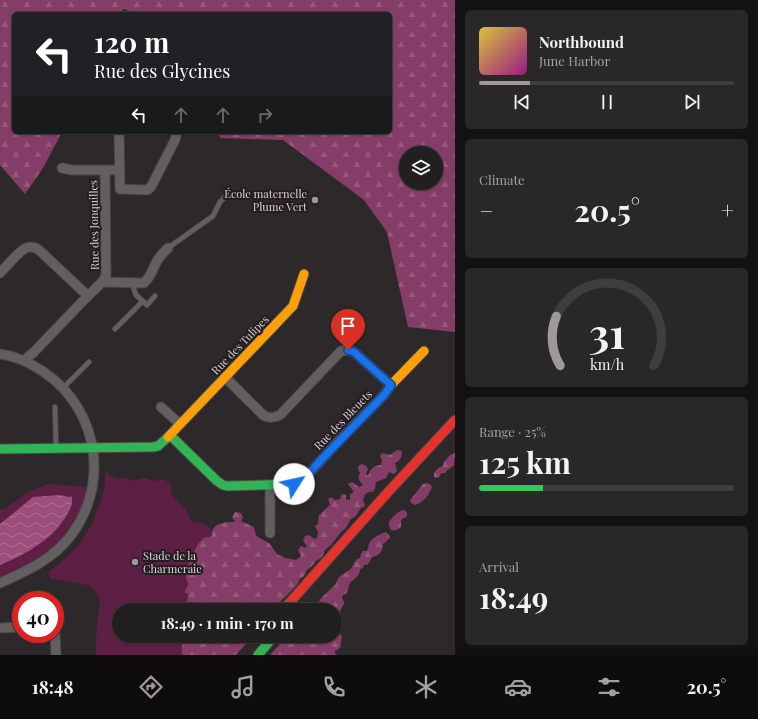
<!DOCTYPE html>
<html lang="en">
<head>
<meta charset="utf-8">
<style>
	:root { --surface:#221f20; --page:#2a2729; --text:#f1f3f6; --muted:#a2a2a5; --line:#3f3d3e; --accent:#9d999b }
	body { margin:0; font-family:"Playfair Display",serif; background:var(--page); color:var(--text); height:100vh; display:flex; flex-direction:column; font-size:15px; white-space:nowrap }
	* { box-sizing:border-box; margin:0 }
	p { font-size:13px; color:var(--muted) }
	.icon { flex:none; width:22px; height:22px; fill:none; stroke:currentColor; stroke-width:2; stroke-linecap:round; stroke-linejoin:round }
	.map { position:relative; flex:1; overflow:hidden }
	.side { display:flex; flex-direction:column; gap:10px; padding:10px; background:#131112; width:303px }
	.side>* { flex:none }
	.guide { position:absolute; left:12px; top:12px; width:380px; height:122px; border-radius:6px; box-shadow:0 1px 3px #0004,0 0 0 1px var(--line); background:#202124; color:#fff; overflow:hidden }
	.fabs { position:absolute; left:399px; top:146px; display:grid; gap:8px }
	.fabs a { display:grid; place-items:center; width:44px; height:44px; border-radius:50%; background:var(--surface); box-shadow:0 1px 3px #0004,0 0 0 1px var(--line); font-size:20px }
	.speed { position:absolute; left:12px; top:591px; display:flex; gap:8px; font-size:20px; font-weight:700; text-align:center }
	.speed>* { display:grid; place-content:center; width:52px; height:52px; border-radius:50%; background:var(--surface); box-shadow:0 1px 3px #0004,0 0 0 1px var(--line); line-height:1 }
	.speed .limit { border:6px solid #d22; background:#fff; color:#111 }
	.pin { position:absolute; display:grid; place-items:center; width:34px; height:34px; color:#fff; margin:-41px -17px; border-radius:50% 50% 50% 0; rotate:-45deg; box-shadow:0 0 4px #0007 }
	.pin .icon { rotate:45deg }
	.me { position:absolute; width:44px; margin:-22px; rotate:55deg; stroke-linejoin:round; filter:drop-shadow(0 0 3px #0008) }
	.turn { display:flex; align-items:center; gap:14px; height:84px; padding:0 16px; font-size:18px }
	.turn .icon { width:52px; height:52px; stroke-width:2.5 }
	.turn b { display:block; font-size:28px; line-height:34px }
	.lanes { display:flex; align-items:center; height:38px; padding:0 16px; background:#0003; justify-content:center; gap:20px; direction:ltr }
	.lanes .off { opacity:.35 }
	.big { font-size:30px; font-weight:700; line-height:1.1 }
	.side .widget { flex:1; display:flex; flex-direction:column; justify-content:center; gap:6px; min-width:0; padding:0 14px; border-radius:6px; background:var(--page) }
	.side .dial { align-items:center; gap:0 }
	.dial svg { height:104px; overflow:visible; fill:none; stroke:var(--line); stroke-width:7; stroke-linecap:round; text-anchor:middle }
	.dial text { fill:var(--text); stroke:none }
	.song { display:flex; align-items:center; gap:12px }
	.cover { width:48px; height:48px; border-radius:6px; background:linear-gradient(135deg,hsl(50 70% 55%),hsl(310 70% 35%)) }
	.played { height:4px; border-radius:2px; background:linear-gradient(90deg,var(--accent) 20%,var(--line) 20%) }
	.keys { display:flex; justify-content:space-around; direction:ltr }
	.heat { display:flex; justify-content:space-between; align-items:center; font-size:22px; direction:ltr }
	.charge { height:6px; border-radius:3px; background:linear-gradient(90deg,#34c759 25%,var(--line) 0) }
	.trip { position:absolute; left:112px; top:603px; width:230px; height:40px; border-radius:20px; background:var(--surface); box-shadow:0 1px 3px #0004,0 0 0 1px var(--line); font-weight:700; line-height:40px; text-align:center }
	.tab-bar { display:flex; height:64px; justify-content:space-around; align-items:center; background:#0e0c0d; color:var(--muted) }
	.tab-bar .icon { width:28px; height:28px }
	.tab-bar .selected { color:var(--accent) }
	.tab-bar b { font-size:18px; color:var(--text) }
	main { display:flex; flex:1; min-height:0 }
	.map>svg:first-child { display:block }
	.green { fill:#5d1f44 }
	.forest { fill:url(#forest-firs); fill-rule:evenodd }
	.water { fill:url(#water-waves) }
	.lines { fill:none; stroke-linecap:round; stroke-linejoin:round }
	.lane-casing { stroke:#494547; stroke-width:6 }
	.street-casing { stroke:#494547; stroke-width:11 }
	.fast-casing { stroke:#494547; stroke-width:11 }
	.slow-casing { stroke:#494547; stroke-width:11 }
	.jam-casing { stroke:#494547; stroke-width:11 }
	.lane { stroke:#635f61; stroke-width:4.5 }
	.street { stroke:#635f61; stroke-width:9 }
	.fast { stroke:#30b455; stroke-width:9 }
	.slow { stroke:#ff9f0a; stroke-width:9 }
	.jam { stroke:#e5322d; stroke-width:9 }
	.route-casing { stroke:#114b97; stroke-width:10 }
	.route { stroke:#1a73e8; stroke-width:7 }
	.poi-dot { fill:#9d999b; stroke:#251d21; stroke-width:1.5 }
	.labels { text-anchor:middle; stroke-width:4; stroke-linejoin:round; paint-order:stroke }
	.poi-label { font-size:11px; fill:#dad5d7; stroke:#251d21; text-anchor:end }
	.street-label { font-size:11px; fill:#dad5d7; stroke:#251d21 }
</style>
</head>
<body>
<main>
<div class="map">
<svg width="455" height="655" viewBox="0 0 455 655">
	<defs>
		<pattern id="forest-firs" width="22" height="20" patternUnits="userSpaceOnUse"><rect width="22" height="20" fill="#843d66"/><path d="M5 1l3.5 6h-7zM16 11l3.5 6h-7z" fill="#95587b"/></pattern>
		<pattern id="water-waves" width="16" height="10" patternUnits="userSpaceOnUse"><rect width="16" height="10" fill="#9b4f7a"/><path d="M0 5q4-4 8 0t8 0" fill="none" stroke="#ad7092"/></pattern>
	</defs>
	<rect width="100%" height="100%" fill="#2d292b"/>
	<path class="green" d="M106,471L109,475L117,478H125L133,481L144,478L154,481L163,479L170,483L172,496L186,509L191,521L205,524L214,532L204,610H119V636H201L199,655H96C96,642 96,630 98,617C98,611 101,604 99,599C98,592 92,588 87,585L51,579L48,573C53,568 59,564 65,559C85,541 98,516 104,489C105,483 105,477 106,471Z
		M48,484L92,487L89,501L62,546L0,583V509H5L29,491Z"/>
	<path class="forest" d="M0,0H455V332L408,327L387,232L364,200L283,140L220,138L218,132H390V14H139L123,9L121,14H14V132H62L43,168L25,194L0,165ZM406,153H436V183H406Z
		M397,450L402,451C402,457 400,461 395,463L397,471L394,474L389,472L386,478L376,482L375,489L372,492C366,491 364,495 363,501L365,504L364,507L361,508L355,517L351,519L346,528L341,532L331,545L325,550L322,557L316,561L312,566L307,570L304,576L300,579L297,585L278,604L274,610H189L187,604L188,594L185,593V590L187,588L188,584L186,578L187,567L198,544L205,537H209L212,536C211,523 224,522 235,522L232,517L235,512L241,513L243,517L241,521L254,527L256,536L269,543L277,554L285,558L296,560L301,556L298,550L301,546L306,548L307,546L303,541L305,536L309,535L314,539L317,538L318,532L315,526L318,524L319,515L330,505L328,499L331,497L335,500L340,499L342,494L346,495V499L350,500V494L354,492L348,484L352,482L359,487L363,485C359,480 357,479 360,473L358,470V467L361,464L365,465L368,469L366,474L368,476C370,469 374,465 381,465L382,461L380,456L382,453L390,455Z
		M455,453L454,466L451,467V468L447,470L445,473H441L440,476L438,478L434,477V473L438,468L443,466L444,462L450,455Z
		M426,483L430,484L432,487C429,495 423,503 415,505L411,503L410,500L423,484Z
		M404,510L407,512V516L405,518H403L401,521V527C398,530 395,531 391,530L389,526V522C393,517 397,511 404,510Z
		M386,532L389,535L390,538L383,544C383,551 379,556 372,557L370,561L367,565H364L363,568L360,569C360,576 355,578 351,582C346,588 351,593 343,595L342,598L344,602V604L340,611L338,624L342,628L340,634L342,636L340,648L335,651V653L337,655H270L287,636H335V610H309L314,605L319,602L321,598L335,585L339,577L351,569L354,563L357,559L360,558L361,554L363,551H367C368,549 368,546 369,544C371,538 380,534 386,532Z
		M185,636H253L236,655H182V638Z"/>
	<path class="water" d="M60,495L69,497L71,496C74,501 71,508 68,513C58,531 43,543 25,553C17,558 8,561 0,565V524L33,497Z"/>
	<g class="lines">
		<defs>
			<path id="lane" d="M168,248L213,216L220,202L228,194
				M132,283L136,295L147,305L155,296
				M115,329L143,301
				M63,388L89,362
				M55,407L56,447"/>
			<path id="street" d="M119,132L120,189L147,190L150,188L152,185L175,140L177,132
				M62,168L72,170H119
				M0,273C6,267 19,251 26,248C31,246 35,247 39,250L88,296
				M102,282L144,283C151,277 153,268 157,261C160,256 164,252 168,248
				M0,354C12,356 24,360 34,366C95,399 113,478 72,534C54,559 27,571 0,583
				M24,361L28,357L34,352L79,305L102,282L106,276L105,171
				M225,377L263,415C269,419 274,418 280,415L341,351L348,350L354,352L391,385
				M161,407L180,424
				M270,485V533
				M0,628L21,627
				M55,634L56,655"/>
			<path id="fast" d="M169,436L174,439L217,481L223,485L227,486L294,484L300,482L305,478L334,446
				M0,449L153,447L158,446L168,437
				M258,655L274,636"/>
			<path id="slow" d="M168,437L293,306L304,274
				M334,446L384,395L391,385L424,351"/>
			<path id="jam" d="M283,610L389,491L455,420"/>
		</defs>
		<use href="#lane" class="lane-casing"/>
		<use href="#street" class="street-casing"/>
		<use href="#fast" class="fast-casing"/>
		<use href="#slow" class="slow-casing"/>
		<use href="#jam" class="jam-casing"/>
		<use href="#lane" class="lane"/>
		<use href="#street" class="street"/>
		<use href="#fast" class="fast"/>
		<use href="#slow" class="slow"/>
		<use href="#jam" class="jam"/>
	</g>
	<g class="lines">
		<defs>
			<path id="route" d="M294,484L300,482L305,478L320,461L384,395L391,385L354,352L348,350"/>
		</defs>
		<use href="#route" class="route-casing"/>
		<use href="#route" class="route"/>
	</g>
	<g class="poi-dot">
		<circle cx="315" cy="200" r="4"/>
		<circle cx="135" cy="562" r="4"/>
	</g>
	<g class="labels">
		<g class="poi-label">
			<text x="307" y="198">École maternelle<tspan x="307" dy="13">Plume Vert</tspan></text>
			<text x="143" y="560" text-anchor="start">Stade de la<tspan x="143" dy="13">Charmeraie</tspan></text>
		</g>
		<g class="street-label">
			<text transform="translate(94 225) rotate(-91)" y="4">Rue des Jonquilles</text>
			<text transform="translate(240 345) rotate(-46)" y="4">Rue des Tulipes</text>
			<text transform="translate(343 420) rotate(-46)" y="4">Rue des Bleuets</text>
		</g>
	</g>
</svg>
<div class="fabs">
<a><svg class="icon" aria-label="layers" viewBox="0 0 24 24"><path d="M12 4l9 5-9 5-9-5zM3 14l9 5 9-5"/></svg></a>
</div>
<div class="speed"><div class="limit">40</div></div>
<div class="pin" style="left:348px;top:350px;background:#d93025"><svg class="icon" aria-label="arrive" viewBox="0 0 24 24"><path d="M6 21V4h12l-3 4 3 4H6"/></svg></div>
<svg class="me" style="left:294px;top:484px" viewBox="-20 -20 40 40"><circle r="19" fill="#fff"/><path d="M0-13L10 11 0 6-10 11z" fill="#1a73e8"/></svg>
<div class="trip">18:49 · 1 min · 170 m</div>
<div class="guide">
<div class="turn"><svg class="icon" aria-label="left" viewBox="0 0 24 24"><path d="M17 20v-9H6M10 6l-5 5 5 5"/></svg><div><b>120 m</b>Rue des Glycines</div></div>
<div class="lanes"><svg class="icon" aria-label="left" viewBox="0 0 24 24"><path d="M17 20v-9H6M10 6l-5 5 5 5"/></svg><svg class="icon off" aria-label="ahead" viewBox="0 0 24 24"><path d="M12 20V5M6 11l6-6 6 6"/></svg><svg class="icon off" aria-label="ahead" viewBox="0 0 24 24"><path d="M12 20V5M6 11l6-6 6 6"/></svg><svg class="icon off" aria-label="right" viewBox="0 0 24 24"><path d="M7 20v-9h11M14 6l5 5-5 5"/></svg></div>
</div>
</div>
<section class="side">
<div class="widget">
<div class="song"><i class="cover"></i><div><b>Northbound</b><p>June Harbor</p></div></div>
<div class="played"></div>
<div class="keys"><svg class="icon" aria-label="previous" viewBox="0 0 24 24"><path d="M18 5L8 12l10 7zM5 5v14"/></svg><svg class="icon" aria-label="pause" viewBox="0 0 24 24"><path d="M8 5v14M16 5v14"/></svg><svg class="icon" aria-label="next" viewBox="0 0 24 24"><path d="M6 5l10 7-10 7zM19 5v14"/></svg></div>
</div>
<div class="widget"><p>Climate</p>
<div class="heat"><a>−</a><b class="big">20.5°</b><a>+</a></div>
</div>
<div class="widget dial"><svg viewBox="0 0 100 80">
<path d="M14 69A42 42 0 1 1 86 69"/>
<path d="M14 69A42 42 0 0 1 11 31" stroke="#9d999b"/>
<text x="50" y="56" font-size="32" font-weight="700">31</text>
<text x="50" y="72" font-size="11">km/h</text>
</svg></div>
<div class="widget"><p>Range · 25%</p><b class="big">125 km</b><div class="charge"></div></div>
<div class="widget"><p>Arrival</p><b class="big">18:49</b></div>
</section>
</main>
<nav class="tab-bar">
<b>18:48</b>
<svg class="icon selected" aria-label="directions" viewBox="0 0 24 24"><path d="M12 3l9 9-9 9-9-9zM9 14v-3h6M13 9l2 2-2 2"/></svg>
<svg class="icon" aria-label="music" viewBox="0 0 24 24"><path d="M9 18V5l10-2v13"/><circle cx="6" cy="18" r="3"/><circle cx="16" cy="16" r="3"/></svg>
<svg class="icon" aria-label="phone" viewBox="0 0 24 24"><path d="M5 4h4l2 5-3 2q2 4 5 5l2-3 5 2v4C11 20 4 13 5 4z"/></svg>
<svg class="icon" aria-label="climate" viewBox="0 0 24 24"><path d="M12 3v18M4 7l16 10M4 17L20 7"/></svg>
<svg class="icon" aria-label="car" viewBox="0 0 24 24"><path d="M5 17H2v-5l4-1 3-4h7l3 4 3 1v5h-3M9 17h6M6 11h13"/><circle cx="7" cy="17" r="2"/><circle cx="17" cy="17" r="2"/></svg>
<svg class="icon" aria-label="filters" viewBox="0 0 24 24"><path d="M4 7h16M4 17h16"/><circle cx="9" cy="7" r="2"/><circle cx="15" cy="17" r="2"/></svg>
<b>20.5°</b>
</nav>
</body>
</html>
